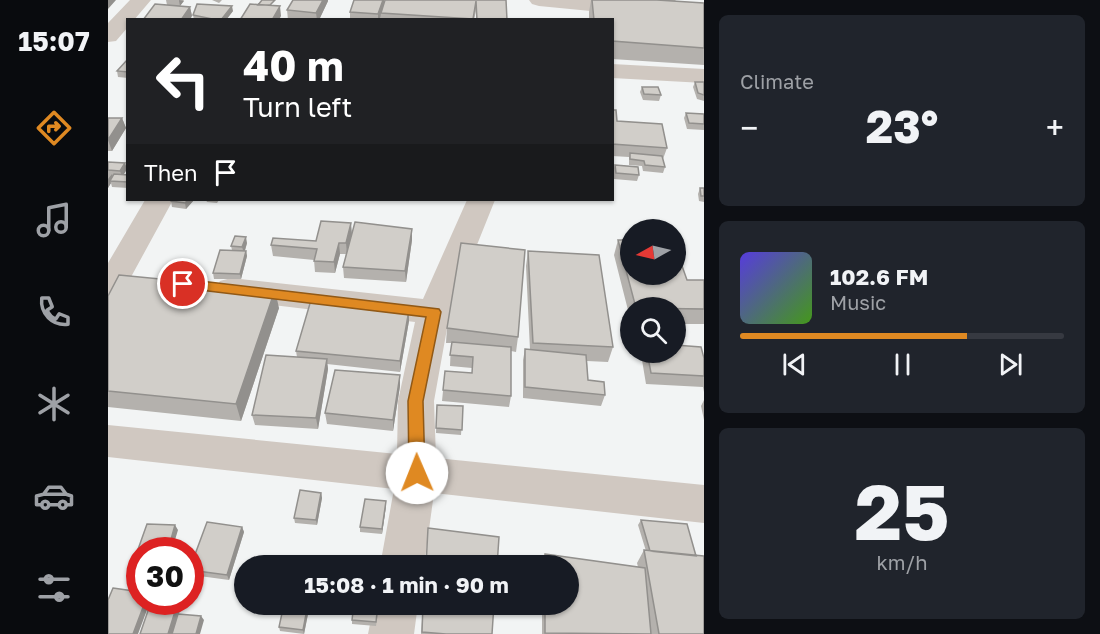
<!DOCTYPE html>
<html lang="en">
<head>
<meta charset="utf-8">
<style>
	:root { --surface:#171b24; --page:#20242c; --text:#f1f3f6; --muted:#9ea1a6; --line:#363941; --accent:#df8922 }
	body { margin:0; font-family:"Golos Text",sans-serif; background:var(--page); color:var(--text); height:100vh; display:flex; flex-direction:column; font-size:22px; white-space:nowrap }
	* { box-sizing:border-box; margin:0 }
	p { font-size:20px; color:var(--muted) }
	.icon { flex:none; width:33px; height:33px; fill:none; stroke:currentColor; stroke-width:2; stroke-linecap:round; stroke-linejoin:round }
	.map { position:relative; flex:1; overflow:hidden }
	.side { display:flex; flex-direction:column; gap:15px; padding:15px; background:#0d0f14; width:396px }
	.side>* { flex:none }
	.guide { position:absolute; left:18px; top:18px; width:488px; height:183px; border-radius:0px; box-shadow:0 2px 4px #0004; background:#202124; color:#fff; overflow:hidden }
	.needle { width:39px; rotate:262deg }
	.controls { position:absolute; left:512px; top:219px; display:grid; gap:12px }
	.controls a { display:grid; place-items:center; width:66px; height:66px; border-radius:50%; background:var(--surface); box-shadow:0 2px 4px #0004; font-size:30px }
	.speed { position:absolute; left:18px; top:537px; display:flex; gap:12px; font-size:30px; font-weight:700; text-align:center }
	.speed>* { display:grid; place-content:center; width:78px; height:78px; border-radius:50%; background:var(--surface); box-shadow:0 2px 4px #0004; line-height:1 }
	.speed .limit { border:9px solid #d22; background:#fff; color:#111 }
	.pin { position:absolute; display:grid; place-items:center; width:51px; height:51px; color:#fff; margin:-26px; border:3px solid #fff; border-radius:50%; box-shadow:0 2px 6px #0007 }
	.me { position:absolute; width:66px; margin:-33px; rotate:359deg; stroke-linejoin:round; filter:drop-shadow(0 0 4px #0008) }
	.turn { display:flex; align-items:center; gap:21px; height:126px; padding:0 18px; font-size:27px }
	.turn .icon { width:78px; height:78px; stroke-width:2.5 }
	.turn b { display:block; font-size:42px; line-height:51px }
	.then { display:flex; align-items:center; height:57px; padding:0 18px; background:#0003; gap:12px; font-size:22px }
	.big { font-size:45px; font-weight:700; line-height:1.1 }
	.side .widget { flex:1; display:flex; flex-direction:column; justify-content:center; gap:9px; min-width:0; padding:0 21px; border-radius:9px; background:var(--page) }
	.side .dial { align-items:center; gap:0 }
	.dial b { font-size:78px; line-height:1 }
	.song { display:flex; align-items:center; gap:18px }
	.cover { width:72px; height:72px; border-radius:9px; background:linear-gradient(135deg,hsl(250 70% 55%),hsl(100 70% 35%)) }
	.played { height:6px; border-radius:3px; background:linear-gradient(90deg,var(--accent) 70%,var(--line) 70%) }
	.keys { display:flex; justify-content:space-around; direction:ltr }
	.heat { display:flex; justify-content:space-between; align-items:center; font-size:33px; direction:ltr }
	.trip { position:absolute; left:126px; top:555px; width:345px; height:60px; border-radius:30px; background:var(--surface); box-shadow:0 2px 4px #0004; font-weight:700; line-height:60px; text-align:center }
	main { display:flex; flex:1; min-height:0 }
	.dock { display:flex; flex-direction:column; width:108px; justify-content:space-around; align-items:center; background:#090b0e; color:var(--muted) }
	.dock .icon { width:42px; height:42px }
	.dock .current { color:var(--accent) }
	.dock b { font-size:27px; color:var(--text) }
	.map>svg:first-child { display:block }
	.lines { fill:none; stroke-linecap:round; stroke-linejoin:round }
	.minor { fill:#d0c8c1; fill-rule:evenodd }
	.wall { fill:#b4b1ad }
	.shaded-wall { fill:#92908d }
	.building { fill:#d1cec9; stroke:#92908d; stroke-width:1.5 }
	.route { fill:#df8922; stroke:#915916; stroke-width:1.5 }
</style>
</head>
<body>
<main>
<nav class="dock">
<b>15:07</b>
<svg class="icon current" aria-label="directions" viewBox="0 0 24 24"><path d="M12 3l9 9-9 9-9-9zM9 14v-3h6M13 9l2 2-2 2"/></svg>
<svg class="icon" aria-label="music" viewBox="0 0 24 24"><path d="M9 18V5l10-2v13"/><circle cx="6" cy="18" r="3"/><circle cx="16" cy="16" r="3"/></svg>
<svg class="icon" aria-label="phone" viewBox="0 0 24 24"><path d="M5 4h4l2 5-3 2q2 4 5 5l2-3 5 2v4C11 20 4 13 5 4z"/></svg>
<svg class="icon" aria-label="climate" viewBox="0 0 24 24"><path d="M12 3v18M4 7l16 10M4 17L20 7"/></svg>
<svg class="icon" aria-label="car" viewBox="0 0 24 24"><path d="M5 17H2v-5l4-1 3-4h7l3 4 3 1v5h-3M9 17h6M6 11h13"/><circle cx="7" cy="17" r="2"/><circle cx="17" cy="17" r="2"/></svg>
<svg class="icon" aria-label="filters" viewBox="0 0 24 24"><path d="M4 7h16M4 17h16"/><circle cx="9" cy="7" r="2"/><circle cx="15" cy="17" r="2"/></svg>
</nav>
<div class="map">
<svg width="596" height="634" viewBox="0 0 596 634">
	<rect width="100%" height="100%" fill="#f2f4f4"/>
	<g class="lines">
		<path class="minor" d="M22,0H43L26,20H20V27L8,41L0,42V23Z
			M421,0H494L596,10V22L431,6L424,4Z
			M504,64L596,69V83L504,78Z
			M37,200H65L11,299L0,302V263Z
			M359,200H387L342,312L326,401L328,458L596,485V523L326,493L316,566H272L286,489L0,457V425L289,454L290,401L307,322L123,300L112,297L107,289L112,281L123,278L315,299Z
			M266,604H310L306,634H260Z"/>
	</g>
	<path class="wall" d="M58,0H76L72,6L82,7L84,16L59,5Z
		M104,0H114L111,3Z
		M185,0H220V1L211,20H180L179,10Z
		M246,0H276V2L398,0L399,20H368V11L366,20H273V17L272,20H242V12Z
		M483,0H568L567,1L596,3V65L504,59V20H481V12Z
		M125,11L118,20H86L85,15Z
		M20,61V78L10,77L9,71Z
		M587,82H596V101L589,99L585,87Z
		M534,87L553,95L551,101L535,100L532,92Z
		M504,110L509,121L559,148L555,159L557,167L555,173L535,171L534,166L521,165V157L504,156Z
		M578,113L596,114V130L579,129L576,118Z
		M0,118H14L18,128L4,151H0Z
		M0,162L17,163L19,169L16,174L20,175V188L4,187L3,183L0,188Z
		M507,165L531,175L529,181L506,179L505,171Z
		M592,188H596V202L591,201L590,194Z
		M63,200H86L78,209L64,207L63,201Z
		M98,200H111L109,203L99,202Z
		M243,235L304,240L298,282L236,278L235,267L238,254H232L227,273L207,272L206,260L165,256L163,245L208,241Z
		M510,240L579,280H596V324H567V308H522V318L506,255Z
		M139,243L137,251H138L139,256L133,279H106L105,273L124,250L123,246Z
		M420,251L505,347L500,362L479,361L480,380L497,395L493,406L415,398V360L417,349L422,350L418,266Z
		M0,296L171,308L133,421L0,407Z
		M301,310V321L292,372L219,364L220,369L210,429L147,425L144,415L189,357L188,351Z
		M339,328L410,337L408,352L403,351V396L401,407L334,401L337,371L364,373V368L342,366L343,343H338Z
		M533,352H567L596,358V392L595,387L538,384L533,354Z
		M292,386L285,431L219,424L217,413Z
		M596,400V420L593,406Z
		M329,405L355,406L353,435L328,433Z
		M213,493L214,498L209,525L187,523L186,518Z
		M278,501V506L274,534L252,532V527Z
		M533,520L588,556L596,634H434V604H460V566H434L437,554L530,567L529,563L536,550L538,551L530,525Z
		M134,527L136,532L121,580L84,575L82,572V568Z
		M176,604H202L196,634L172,631L171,627Z
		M246,604H271L268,626L244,624V620Z
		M315,604L384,634H313Z"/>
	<path class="shaded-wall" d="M0,0H8L0,9Z
		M71,0L76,1L72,6L71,1Z
		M215,0H220V1L211,20H209L208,13Z
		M275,0H276V5L273,13L272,20H270V14Z
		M124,6L125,11L118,20H113Z
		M172,6L173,16L171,20H164Z
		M82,7L84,16L82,20H73Z
		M14,118L18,128L4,151L0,140Z
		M17,163L19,169L14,177L12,171Z
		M4,174L6,179L2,181L3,183L0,188V179Z
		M80,200H86L78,209L77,203Z
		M243,223L244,234L239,254L238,243Z
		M304,229V240L298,282L297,271Z
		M138,237L139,243L136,253L134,247Z
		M231,243L232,254L227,273L226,262Z
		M138,251L139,256L133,279L132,274Z
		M167,290L171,308L133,421L128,404Z
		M301,310V321L292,372V361Z
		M219,359L220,369L210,429L208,418Z
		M292,375V386L285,431V420Z
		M213,493L214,498L209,525L208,520Z
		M278,501V506L274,534V529Z
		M67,525L70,530L64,550H60Z
		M134,527L136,532L121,580L119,575Z
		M37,602H42L30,634H25Z
		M70,602H75L64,634H60Z
		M200,604H202L196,634L195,630Z
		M93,616L96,620L92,634H88Z"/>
	<path class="building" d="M154,0H167L162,5H150Z
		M185,0H215L208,13L179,10Z
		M246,0H275L270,14L242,12Z
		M277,0H398L399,20H369L368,1L365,19L273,13Z
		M484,0H549L596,3V48L504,41V20H486Z
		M47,4L82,7L73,20H35Z
		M89,4L124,6L113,20H109L85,15Z
		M142,4L172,6L164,20H132Z
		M19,60L20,61V72L9,71Z
		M587,82H596V95L590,93Z
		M534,87H550L553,95L536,94Z
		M504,110H508L509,121L554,124L559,148L504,144Z
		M578,113L596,114V124L581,123Z
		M0,118H14L0,140Z
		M522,153L554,156L557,167L537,165L536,161L522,159Z
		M0,162L17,163L12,171L0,170Z
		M507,165L530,167L531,175L508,173Z
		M6,174L20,175V182L2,181Z
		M592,188H596V196H593Z
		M63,200H80L77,203L63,201Z
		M213,221L243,223L238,243H231L226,262L206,261L209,249L163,245L165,238L208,241Z
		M247,222L304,229L297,271L235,267Z
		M127,236L138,237L134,247L123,246Z
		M510,240H522V274H567V246L579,280H596V309L528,308Z
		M353,243L417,250L410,337L339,328Z
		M112,250L138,251L132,274L105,273Z
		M420,251L491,255L505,347L425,343Z
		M11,275L167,290L128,404L0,391V296Z
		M203,300L301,310L292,361L188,351Z
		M344,342L403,347V396L335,390L337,371L364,373L365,357L342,355Z
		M567,345L593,347L596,358V376L543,373L539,352H567Z
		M417,349L478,355L480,380L496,382L497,395L417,387Z
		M158,355L219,359L208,418L144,415Z
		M227,370L292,375L285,420L217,413Z
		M329,405L355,406L354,430L328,428Z
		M192,490L213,493L208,520L186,518Z
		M257,499L278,501L274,529L252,527Z
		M533,520L579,524L588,556L542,551Z
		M99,522L134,527L119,575L82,570V568Z
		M39,524L67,525L60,550H32V555H28Z
		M320,528L391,537L389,566H318Z
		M536,550L596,556V634H551Z
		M437,554L537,568L543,634L437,633V604H460V566H437Z
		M5,588L32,592V602H37L25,634H0V600Z
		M43,602H70L60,634H32Z
		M176,604H200L195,630L171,627Z
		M246,604H270L268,622L244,620Z
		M315,604H386L384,634H338L314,632Z
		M70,614L93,616L88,634H64Z"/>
	<path class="route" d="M75,279L331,309L333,312L315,401L317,473L315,478L309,480L303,478L301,473L300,401L318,317L75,288L69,284Z"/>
</svg>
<div class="controls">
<a><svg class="needle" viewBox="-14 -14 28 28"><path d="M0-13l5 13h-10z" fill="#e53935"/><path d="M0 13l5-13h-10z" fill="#9ea1a6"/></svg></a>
<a><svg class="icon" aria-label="search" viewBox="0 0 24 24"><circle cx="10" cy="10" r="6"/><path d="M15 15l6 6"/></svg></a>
</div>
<div class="speed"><div class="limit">30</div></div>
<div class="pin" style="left:75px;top:284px;background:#d93025"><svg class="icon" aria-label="arrive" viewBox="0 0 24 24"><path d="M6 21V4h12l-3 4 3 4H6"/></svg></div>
<svg class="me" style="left:309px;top:473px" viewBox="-20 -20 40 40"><circle r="19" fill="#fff"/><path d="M0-13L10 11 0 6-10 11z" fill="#df8922"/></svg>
<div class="trip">15:08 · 1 min · 90 m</div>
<div class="guide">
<div class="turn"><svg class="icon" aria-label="left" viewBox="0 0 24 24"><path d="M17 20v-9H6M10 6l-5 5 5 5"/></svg><div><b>40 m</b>Turn left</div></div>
<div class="then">Then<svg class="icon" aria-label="arrive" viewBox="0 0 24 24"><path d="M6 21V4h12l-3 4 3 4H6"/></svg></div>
</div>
</div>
<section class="side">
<div class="widget"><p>Climate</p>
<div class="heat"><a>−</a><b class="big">23°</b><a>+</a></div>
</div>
<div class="widget">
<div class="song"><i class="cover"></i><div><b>102.6 FM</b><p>Music</p></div></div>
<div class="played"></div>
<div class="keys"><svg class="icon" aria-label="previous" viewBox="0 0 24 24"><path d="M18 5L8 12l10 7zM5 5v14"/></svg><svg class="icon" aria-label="pause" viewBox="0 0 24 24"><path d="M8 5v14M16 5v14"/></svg><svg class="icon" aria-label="next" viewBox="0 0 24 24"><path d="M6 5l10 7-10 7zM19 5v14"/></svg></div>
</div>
<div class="widget dial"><b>25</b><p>km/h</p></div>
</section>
</main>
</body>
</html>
